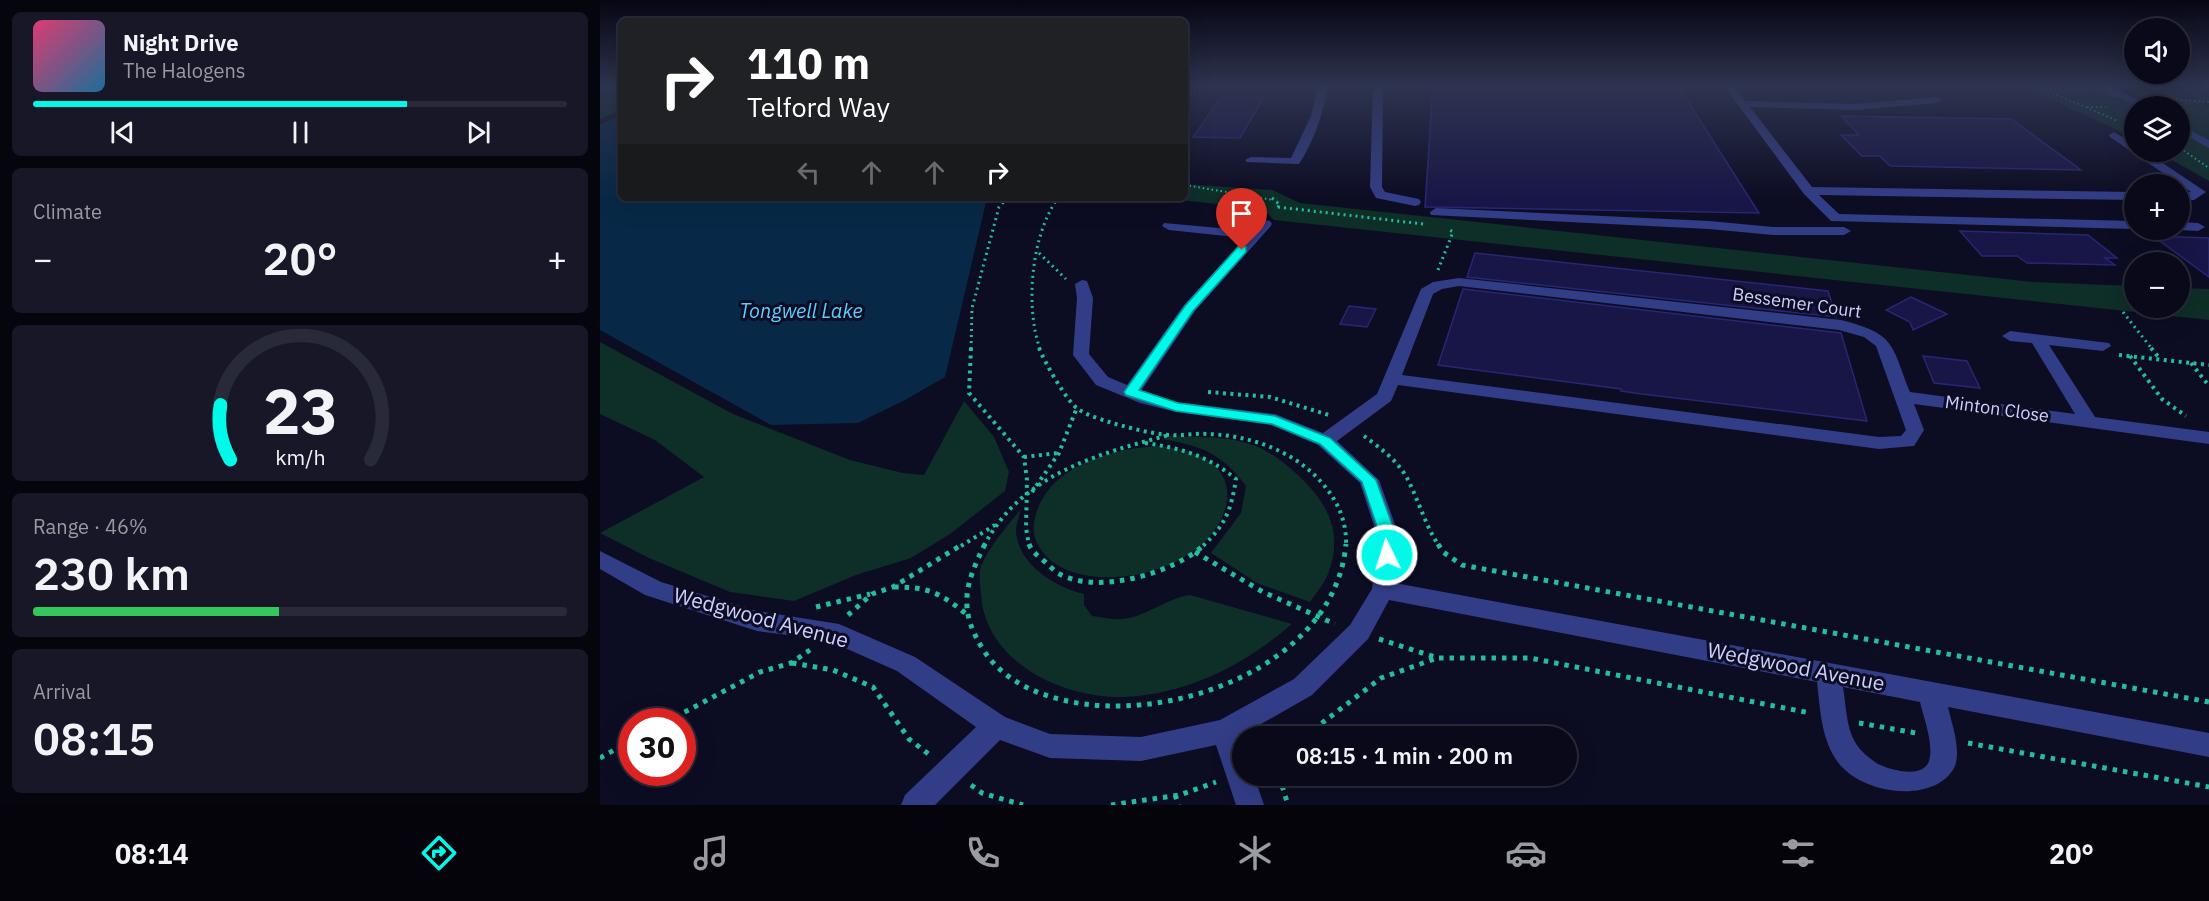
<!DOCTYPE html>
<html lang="en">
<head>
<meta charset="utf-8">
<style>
	:root { --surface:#09091a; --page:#171727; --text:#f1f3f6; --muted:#999aa2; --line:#292a39; --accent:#00f9e9 }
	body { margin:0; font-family:"IBM Plex Sans",sans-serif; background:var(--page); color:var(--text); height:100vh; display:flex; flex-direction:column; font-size:22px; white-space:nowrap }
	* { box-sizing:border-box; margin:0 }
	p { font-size:20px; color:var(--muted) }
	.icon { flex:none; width:33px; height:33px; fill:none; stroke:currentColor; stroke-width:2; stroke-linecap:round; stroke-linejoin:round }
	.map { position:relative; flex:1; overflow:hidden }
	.details { display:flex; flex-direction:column; gap:12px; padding:12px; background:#05050e; width:600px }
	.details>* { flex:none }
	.top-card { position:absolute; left:18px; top:18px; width:570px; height:183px; border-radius:9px; box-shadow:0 6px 24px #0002,0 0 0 2px var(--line); background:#202124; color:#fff; overflow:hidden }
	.buttons { position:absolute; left:1524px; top:18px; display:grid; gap:12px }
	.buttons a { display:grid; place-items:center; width:66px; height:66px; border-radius:50%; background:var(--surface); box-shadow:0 6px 24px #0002,0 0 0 2px var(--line); font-size:30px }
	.speed { position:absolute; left:18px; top:708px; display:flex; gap:12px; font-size:30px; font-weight:700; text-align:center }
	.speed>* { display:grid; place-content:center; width:78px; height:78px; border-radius:50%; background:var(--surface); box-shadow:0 6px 24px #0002,0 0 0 2px var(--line); line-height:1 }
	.speed .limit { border:9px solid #d22; background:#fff; color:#111 }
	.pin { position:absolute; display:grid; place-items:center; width:51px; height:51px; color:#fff; margin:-62px -26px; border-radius:50% 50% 50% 0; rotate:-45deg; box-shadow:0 0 6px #0007 }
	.pin .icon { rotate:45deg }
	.me { position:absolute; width:66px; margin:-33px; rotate:356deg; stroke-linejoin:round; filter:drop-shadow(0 0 4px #0008) }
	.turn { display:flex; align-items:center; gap:21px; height:126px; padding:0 30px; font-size:27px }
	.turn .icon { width:78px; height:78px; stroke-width:2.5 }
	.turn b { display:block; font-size:42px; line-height:51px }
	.lanes { display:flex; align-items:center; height:57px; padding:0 30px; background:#0003; justify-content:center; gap:30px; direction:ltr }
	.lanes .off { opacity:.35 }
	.big { font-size:45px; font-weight:600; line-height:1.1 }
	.details .card { flex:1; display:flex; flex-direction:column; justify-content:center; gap:9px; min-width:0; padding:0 21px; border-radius:9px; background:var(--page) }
	.details .dial { align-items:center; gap:0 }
	.dial svg { height:156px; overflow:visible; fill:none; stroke:var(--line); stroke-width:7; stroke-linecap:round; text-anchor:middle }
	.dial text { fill:var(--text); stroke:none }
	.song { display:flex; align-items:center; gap:18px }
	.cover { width:72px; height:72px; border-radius:9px; background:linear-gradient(135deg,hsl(340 70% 55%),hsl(200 70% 35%)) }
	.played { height:6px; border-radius:3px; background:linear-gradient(90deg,var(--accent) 70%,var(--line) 70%) }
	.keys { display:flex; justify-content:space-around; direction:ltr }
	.heat { display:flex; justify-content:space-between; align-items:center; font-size:33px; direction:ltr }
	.charge { height:9px; border-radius:4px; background:linear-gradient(90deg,#34c759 46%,var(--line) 0) }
	.trip { position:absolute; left:632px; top:726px; width:345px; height:60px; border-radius:30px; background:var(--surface); box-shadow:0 6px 24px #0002,0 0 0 2px var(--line); font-weight:600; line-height:60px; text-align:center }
	.dock { display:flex; height:96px; justify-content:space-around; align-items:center; background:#04040a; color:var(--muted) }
	.dock .icon { width:42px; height:42px }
	.dock .selected { color:var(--accent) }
	.dock b { font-size:27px; color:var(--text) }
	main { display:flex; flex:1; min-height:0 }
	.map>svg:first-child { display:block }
	.green { fill:#0e2e28 }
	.water { fill:#072947 }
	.building { fill:#181646; stroke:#282674; stroke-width:1.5 }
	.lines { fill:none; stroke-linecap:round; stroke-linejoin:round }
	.path-far3 { stroke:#23be9b; stroke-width:2; stroke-dasharray:1.5 3; stroke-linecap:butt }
	.path-far2 { stroke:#23be9b; stroke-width:3; stroke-dasharray:2 4; stroke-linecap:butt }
	.path-far1 { stroke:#23be9b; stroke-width:4; stroke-dasharray:3 4.5; stroke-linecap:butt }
	.path { stroke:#23be9b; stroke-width:5; stroke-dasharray:4.5 6; stroke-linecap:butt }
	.minor { fill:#323d87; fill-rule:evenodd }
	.minor-bridge { stroke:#323d87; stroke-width:11 }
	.route { fill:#00f9e9; stroke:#00a297; stroke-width:1.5 }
	.labels { text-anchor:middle; stroke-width:6; stroke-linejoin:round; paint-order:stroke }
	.street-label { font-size:18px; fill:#ced0ff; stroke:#0c0c23 }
	.water-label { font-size:20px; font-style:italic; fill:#5cceff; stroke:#0c0c23 }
	.near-street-label { font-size:21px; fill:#ced0ff; stroke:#0c0c23 }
</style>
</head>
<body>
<main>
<section class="details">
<div class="card">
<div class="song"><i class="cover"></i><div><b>Night Drive</b><p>The Halogens</p></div></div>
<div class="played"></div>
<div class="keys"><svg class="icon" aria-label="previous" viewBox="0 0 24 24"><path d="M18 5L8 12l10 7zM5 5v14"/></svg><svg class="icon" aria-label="pause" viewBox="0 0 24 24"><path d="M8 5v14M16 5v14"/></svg><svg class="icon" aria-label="next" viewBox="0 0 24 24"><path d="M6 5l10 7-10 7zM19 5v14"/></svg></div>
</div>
<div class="card"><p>Climate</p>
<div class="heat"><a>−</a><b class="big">20°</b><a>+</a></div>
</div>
<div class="card dial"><svg viewBox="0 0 100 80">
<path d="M14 69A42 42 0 1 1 86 69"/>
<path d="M14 69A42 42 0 0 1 9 41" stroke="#00f9e9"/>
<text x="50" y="56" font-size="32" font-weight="700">23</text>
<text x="50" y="72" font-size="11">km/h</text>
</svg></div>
<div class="card"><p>Range · 46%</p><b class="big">230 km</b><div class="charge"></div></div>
<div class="card"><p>Arrival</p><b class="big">08:15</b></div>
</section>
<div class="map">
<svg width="1609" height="805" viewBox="0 0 1609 805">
	<rect width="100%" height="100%" fill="#0c0c23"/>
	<path class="green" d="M21,86V110L0,119V87Z
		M1423,86H1529L1563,97L1564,93L1545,86H1609V102H1600L1609,107V181L1558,152H1580V106H1559L1528,89H1512L1543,106H1534V138Z
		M585,184L672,190L700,203L1433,282L1534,286V308H1580V288L1609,289V320L674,220L663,209L561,198H585Z
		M0,342L133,414L250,460L303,473L324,475L364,401L394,437L409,472L405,491L350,534L311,558L256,575L194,601L130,592L49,558L0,533L104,477L55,440L0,414Z
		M571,436C600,438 631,435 658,447C674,454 690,467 702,479C730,506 743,536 728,574C724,584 716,593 710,602L657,583L611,553L641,513L646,486C621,453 602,446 562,439Z
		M560,446C574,448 587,450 600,456C646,478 627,527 594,551C567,570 532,579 499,577C474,575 450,567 438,545C432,535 433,524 436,514C451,464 515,448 560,446Z
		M421,509C419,516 416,525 416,532C419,565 455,587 484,594V605L492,616C501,617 512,620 521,619C545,618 566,598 590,595L692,624C647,662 598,689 538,696C473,704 384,666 381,593C380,586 379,576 380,570C385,551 408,525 421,509Z"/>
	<path class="water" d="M21,115V198H387L345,377L305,400L258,423L171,425L0,330V125Z"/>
	<path class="building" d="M833,86H1078L1159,213L825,207Z
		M622,96L664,97L640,138L593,137Z
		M1241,116L1411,119L1481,170L1290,166L1280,156H1262L1241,135H1259Z
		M1360,231L1488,235L1517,258H1505L1515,265L1427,263L1417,256H1382Z
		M1553,236L1609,238V277Z
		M875,253L1228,291L1236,317L867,277Z
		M863,289L1241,333L1267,421L1042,394L1021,391V389L838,365Z
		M1311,297L1328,305L1347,314L1313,330L1310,322L1286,310Z
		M749,306L776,309L767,327L740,324Z
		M1323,356L1367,361L1380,388L1334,383Z"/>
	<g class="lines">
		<path class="path-far3" d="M1436,86L1518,121
			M1446,89H1489
			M585,92L617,86
			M1554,94L1581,100L1609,102
			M1487,107H1506
			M1580,148L1609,168
			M585,185L673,200
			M405,200L407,198
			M457,200L458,198"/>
		<path class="path-far2" d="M672,198L680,205L676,209
			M678,207L823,224
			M439,253L466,279
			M838,270L853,232L848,229
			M1523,312L1552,349
			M371,349L372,308L399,207L407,198
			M440,349C425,307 431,235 458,198"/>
		<path class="path-far1" d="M371,348L369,393L424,457L427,480L426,528L429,546
			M439,348C444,361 467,402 478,409C488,416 501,419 512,423C531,428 551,434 571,435C583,436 595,433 607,434C649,435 695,451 722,483C738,501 747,522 746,546
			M1551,348L1560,359
			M1519,355L1609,365
			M1530,356L1562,399L1586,416
			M1591,363L1609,386
			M608,392L670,397L729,415
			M764,436C779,447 798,461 807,478C819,501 825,525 839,546
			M545,443C581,448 608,456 636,479C631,510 626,524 603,546
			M424,457L458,453
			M432,492L459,453L476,410
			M361,546L395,525
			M384,546C421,474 498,454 569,435"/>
		<path class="path" d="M385,544C364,586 358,610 384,651C402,678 432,693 463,700C568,726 735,667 746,544
			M429,544C432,552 438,556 444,561C449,565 453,570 458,573C496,596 575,573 605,544
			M838,544L843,552L862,565L1609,702
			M595,552L663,592L735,624
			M294,587C327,587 339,592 365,613
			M216,607L270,594
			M248,615L272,594L293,587L363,544
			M779,639L838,658H930L1210,713
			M192,663L233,670L273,687L309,739L331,756
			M66,722L160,672L191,663L210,650
			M1259,723L1316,733
			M705,736L781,678L837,658
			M1368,743L1609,787
			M0,758L32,740
			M679,776L688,805
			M371,785L382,793L423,805
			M575,795L579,805
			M511,805L580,795L616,782"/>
		<path class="minor" d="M718,86H728C723,114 714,141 699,164L647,162L645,160L651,157L691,158L711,116Z
			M773,86H783L782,187L785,192L819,199L821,202L819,205L815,206L776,198L770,187Z
			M1124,86H1134L1145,101L1255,104L1337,97L1342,100L1337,103L1255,110L1150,107L1212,187L1534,192V200L1219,195L1239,214L1534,221V229L1231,221L1204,194Z
			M1513,90H1519L1548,106H1536L1513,94Z
			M1580,125L1609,140V148L1580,132Z
			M1514,132L1534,144V152H1546L1606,192L1594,200L1580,201V193L1591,192L1510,137L1509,135Z
			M836,208L1109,221L1173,227H1244L1251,231L1244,235H1173L1109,229L831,215L830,212Z
			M665,220L670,221L672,224L670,227L595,311L541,391L577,402L675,414L723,433L777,394L821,289L833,282L859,278L1241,320C1296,334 1291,344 1310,392L1475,414L1432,343L1410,341L1402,336L1410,331L1509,343L1511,346L1503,351L1449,345L1495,417L1609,432V444L1314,404L1324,430L1314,446L1279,449L798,385L791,401L737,441L779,480L800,538L795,583L1609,733V757L1348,707C1352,725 1361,748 1355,766C1337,805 1258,796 1235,758C1221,736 1220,707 1217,682L789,600L768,639L712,695L640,736L642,776H654L664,805H636L616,745L541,761L450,758L400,740L335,805H301L305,795L376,727L297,671L227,640L157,631L45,595L0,569V551L61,582L157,611L239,624L315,657L405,717L450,734L541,737L620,720L694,679L750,625L772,589L778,538L760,483L718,445L671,425L576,412L540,403L496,385L473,355L477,298L475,284L482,280L487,281L493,298L489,354L508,377L527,385L584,305L645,238L569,230L562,226L564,223L652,231L660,221ZM859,286L1239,330L1264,337L1276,346L1306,430L1301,436L1279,437L802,375L833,294L842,289ZM1243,687L1320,702C1324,719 1334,744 1329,761C1323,779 1290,770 1278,764C1269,758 1260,751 1255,742C1246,727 1246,704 1243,687Z
			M1580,222L1598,223L1605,227L1598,231L1580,230H1578Z"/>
		<path class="minor-bridge" d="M1506,87L1516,92"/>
	</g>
	<linearGradient id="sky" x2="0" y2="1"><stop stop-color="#070713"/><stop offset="0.43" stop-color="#2e3450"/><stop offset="1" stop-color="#2e3450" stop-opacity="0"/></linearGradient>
	<rect width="1609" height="199" fill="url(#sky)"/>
	<path class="route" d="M642,246L646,247V252L593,311L539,390L578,403L675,416L730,438L776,480L797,538L793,560L787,562L781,560L779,555L781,538L762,482L720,444L672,424L576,411L526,395L524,392L585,306L638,247Z"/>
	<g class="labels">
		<g class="street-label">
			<text transform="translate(1197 303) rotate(8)" y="6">Bessemer Court</text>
			<text transform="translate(1397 409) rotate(8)" y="6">Minton Close</text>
		</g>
		<g class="water-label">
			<text x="201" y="318">Tongwell Lake</text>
		</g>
		<g class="near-street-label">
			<text transform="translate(161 618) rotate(15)" y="7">Wedgwood Avenue</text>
			<text transform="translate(1196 667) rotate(11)" y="7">Wedgwood Avenue</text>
		</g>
	</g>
</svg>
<div class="buttons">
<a><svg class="icon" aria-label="sound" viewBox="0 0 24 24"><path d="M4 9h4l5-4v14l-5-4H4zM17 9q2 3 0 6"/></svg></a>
<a><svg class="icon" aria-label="layers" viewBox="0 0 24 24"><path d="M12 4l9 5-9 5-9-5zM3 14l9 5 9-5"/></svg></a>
<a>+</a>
<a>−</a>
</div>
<div class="speed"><div class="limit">30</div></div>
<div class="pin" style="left:642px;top:250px;background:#d93025"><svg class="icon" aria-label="arrive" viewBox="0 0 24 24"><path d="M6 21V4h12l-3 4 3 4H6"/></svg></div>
<svg class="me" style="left:787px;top:555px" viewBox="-20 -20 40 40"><circle r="17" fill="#00f9e9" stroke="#fff" stroke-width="3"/><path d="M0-11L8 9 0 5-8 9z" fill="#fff"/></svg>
<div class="trip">08:15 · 1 min · 200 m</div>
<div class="top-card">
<div class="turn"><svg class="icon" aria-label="right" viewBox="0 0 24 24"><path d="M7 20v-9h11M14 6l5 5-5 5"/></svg><div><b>110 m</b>Telford Way</div></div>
<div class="lanes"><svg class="icon off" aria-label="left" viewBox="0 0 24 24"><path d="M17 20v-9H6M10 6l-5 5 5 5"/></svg><svg class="icon off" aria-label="ahead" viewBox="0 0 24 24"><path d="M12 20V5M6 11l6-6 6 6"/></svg><svg class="icon off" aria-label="ahead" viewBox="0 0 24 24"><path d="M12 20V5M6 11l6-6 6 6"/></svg><svg class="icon" aria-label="right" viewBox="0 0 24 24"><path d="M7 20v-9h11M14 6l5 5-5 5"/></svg></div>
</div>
</div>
</main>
<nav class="dock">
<b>08:14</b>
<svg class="icon selected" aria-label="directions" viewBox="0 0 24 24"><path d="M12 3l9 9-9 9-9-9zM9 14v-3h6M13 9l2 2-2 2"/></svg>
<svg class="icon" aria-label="music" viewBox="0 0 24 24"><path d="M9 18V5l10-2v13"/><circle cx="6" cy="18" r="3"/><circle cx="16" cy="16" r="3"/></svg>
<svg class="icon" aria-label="phone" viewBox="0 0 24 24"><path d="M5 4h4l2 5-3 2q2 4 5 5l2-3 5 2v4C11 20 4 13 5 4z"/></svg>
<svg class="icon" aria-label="climate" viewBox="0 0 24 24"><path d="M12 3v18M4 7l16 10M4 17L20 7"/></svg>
<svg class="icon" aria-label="car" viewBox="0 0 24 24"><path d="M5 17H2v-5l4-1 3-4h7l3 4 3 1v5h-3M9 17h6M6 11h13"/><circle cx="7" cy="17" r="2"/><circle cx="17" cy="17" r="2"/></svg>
<svg class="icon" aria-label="filters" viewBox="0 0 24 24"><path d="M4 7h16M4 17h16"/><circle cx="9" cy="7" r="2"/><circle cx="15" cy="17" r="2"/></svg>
<b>20°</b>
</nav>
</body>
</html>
